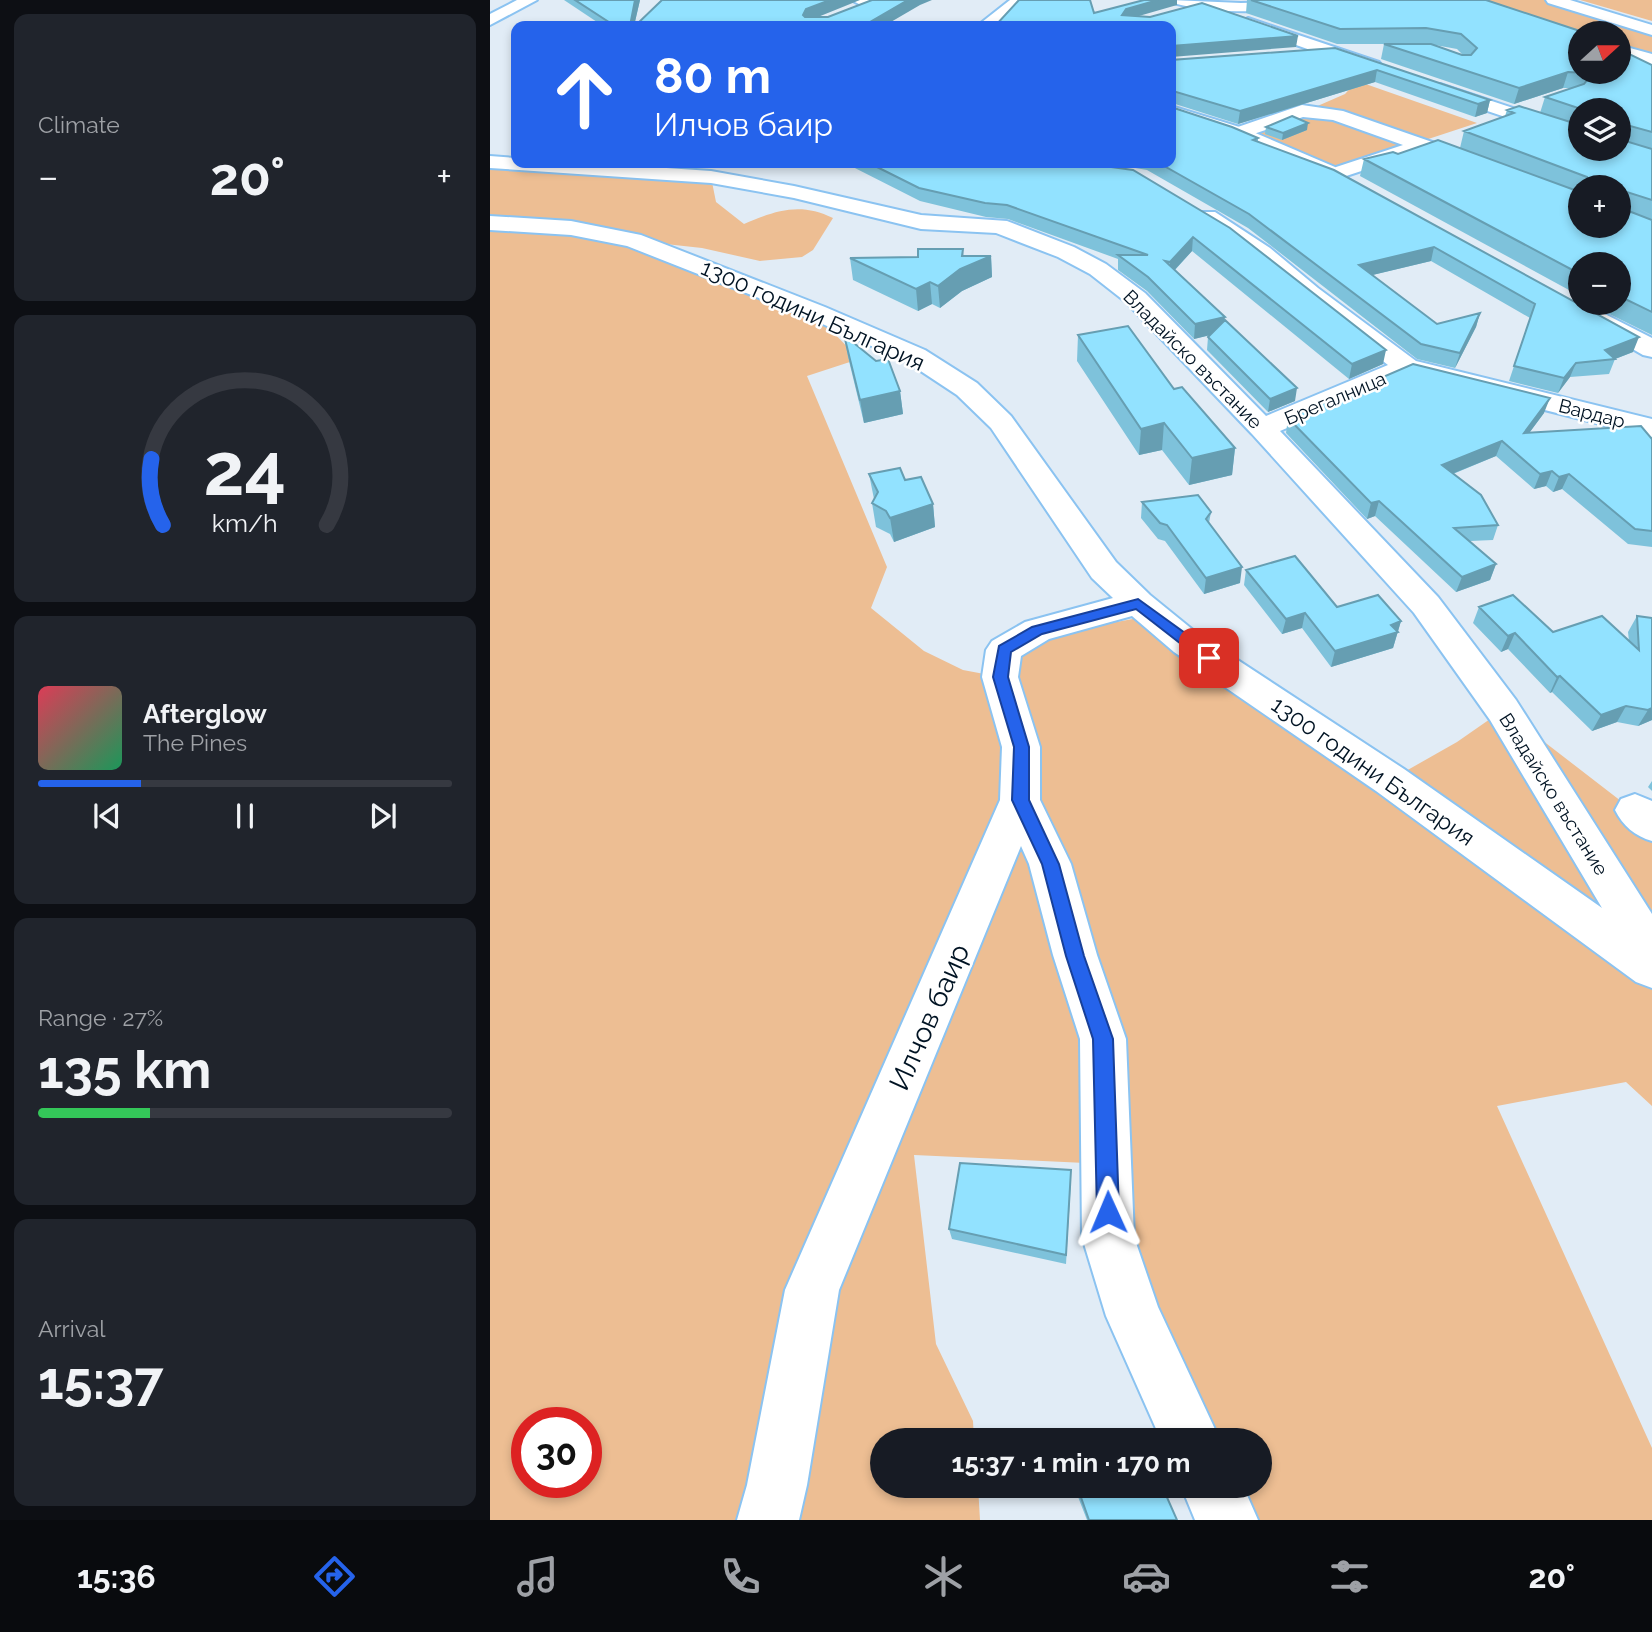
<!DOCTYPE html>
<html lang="en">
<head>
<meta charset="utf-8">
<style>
	:root { --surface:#171b24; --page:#20242c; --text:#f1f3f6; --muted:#9ea1a6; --line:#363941; --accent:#2563eb }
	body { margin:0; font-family:Raleway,sans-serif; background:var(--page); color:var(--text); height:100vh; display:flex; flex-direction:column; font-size:26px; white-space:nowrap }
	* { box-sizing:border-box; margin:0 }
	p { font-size:23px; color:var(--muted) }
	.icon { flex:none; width:38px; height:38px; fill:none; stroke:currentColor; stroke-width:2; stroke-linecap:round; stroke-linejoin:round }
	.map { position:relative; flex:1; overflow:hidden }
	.details { display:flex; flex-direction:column; gap:14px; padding:14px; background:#0d0f14; width:490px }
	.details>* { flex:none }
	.guide { position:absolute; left:21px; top:21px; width:665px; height:147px; border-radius:14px; box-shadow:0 4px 10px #0003; background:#2563eb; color:#fff; overflow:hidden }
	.needle { width:46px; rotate:69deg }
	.controls { position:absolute; left:1078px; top:21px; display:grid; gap:14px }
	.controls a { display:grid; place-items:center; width:63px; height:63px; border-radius:50%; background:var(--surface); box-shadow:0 4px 10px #0003; font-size:35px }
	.speed { position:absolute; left:21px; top:1407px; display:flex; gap:14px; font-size:35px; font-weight:700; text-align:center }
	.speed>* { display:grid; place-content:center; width:91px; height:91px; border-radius:50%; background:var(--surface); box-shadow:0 4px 10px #0003; line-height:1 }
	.speed .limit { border:10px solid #d22; background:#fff; color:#111 }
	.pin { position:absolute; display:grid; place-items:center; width:60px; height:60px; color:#fff; margin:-30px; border-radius:14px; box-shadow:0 4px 10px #0006 }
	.me { position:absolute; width:77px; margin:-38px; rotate:359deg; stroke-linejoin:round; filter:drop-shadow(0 0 5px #0008) }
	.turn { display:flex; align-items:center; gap:24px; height:147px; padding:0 28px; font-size:32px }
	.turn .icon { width:91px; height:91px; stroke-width:2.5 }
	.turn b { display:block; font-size:49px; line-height:60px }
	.big { font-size:52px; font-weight:700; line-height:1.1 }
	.details .widget { flex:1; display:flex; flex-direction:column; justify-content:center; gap:10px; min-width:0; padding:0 24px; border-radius:14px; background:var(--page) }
	.details .dial { align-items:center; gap:0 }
	.dial svg { height:182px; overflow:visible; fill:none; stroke:var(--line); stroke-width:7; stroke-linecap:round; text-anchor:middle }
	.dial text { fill:var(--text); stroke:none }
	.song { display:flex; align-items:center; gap:21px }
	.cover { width:84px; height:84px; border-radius:10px; background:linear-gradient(135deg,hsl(350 70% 55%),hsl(150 70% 35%)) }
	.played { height:7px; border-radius:4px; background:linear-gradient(90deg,var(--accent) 25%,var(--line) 25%) }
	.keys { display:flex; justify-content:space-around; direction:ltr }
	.heat { display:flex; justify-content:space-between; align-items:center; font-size:38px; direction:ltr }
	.charge { height:10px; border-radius:5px; background:linear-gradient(90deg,#34c759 27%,var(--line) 0) }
	.trip { position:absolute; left:380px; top:1428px; width:402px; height:70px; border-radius:35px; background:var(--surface); box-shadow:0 4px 10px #0003; font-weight:700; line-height:70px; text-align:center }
	.menu { display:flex; height:112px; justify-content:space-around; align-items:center; background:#090b0e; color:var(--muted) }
	.menu .icon { width:49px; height:49px }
	.menu .on { color:var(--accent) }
	.menu b { font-size:32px; color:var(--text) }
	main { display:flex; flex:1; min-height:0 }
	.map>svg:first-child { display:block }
	.green { fill:#edbe93; fill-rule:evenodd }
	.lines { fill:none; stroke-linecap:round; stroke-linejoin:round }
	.street-casing { stroke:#8bc3f1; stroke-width:4 }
	.secondary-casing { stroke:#8bc3f1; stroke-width:4 }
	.street { fill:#fff; fill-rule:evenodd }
	.secondary { fill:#fff; fill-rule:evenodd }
	.wall { fill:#7ec2db; fill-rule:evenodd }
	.shaded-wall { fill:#669eb2 }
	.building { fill:#92e2ff; stroke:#669eb2; stroke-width:2 }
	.route { fill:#2563eb; stroke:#184099; stroke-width:2 }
	.labels { text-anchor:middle; stroke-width:5; stroke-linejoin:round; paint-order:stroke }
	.far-street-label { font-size:19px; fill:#001323; stroke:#fff }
	.street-label { font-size:23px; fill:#001323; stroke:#fff }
	.near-street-label { font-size:28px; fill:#001323; stroke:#fff }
</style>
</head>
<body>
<main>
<section class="details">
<div class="widget"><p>Climate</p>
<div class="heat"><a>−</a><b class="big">20°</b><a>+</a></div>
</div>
<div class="widget dial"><svg viewBox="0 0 100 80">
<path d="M14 69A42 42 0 1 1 86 69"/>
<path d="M14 69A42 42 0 0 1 9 40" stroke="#2563eb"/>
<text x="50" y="56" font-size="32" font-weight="700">24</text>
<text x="50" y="72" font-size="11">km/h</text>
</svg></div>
<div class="widget">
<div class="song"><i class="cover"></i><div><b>Afterglow</b><p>The Pines</p></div></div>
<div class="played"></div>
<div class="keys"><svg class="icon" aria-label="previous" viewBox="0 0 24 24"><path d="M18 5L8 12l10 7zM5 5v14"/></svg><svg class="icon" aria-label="pause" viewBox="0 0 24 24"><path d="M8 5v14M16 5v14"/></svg><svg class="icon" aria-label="next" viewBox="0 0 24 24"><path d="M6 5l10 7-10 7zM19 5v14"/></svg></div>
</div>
<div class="widget"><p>Range · 27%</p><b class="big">135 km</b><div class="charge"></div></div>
<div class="widget"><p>Arrival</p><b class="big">15:37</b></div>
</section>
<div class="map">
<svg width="1162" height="1520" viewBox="0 0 1162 1520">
	<rect width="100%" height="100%" fill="#e1ecf6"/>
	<path class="green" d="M969,0H1064L1162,30V74L1129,58V33H1090Z
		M1090,0H1162V21Z
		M867,81L987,123L844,170L759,136L855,94Z
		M0,162L221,177L226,202L254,224C286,210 311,202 343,218L323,250L312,257L270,261L212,248L148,241L310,312L338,327L369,359L317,376L397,567L381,608L434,651L473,670L521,679L526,650L557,635L648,618L900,780L967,742L1013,710L1162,825V1106L1136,1082L1007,1106L1162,1448V1520H737L721,1486H770V1440H701L644,1316L617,1164L424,1155L446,1344L483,1421L484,1440H392V1486H488L490,1520H0ZM37,1423H96V1482H37Z"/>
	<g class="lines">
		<defs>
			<path id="street" d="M27,0H47L0,25V14Z
				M361,0H383L387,4L379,9Z
				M758,18L889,62L892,66L889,70H877L752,26L750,23Z
				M1129,45L1162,54V65L1129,55Z
				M950,84L1090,130V142L944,93L941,89Z
				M812,105L853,111L991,159L994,163L991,167L984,169L932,151L844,180L837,178L834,174L837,170L913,145L843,120L813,117L749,139L739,133L742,129Z
				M0,156L26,158V163H102L221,171L304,186L431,215L517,221L584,247L616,264L655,293L776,416L898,365C835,317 775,265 709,222L706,217L709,212H725L780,248L828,288L926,361L1162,419V437L919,376L790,431L948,597L1026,700L1162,914V988L1146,982L886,791L684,652L642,616L559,639L531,656L528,677L550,747V800L581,864L607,955L636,1039L644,1237L668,1307L730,1440H671L616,1316L592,1237L590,1039L563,955L539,864L531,846L349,1290L317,1485L309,1520H247L257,1485L295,1290L510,800L512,747L492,677L496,650L502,641L535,622L623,598L602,578L501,428L467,395L417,362L317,317L137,246L81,235L0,230V216L81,221L151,235L335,307L435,350L487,383L521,416L626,562L660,595L708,634L914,769L1112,908L1000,720L924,613L762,434L637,303L600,274L568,257L506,233L431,229L304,198L221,183L0,168Z
				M1145,794L1162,801V841C1145,836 1133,826 1125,810L1131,799Z
				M691,1486H753L768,1520H705Z"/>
			<path id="secondary" d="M520,0H538L505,26H487Z
				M681,0L751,3L864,0L856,5C798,9 741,18 683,3Z
				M1056,0H1080L1162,25V35L1058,3Z
				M681,106L756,129L845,167L848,171L845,175H831L742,137L681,118Z
				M1103,308L1162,338V357L1153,355L1094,321L1090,316L1094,311Z"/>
		</defs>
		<use href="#street" class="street-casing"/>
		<use href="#secondary" class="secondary-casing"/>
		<use href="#street" class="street"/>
		<use href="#secondary" class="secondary"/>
	</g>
	<path class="wall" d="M74,0H150L144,26H113Z
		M742,0H996L1162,65V335L1097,303H1129V264H1090V296L870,176L874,159L970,148L974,131L1015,116L1017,110L1050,113L1055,97L1082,88H1073L1024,104L891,59L894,44H847L756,13L757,0ZM945,45L967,49L973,55ZM1090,110H1129V149H1090ZM1090,187H1129L1090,226Z
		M845,48L1000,100L997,113L985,117L885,82L748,124L682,103L681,104V60Z
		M776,127L817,130L792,140L775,134Z
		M768,138V141L1143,352L1125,359L1119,374L1080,377L1068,393L1019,381L1040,318L941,261L882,275L947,324L990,313L986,327L965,368L927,359L758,228L657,170L616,163H681Z
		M170,163H220L214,168Z
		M355,163H592L893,364L859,379L702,251L685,270L734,321L805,401L778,412L717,350L718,337L720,335L704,339L657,291L628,270V259L518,219L496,217L430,201Z
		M473,249V256H501L502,277L472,291L450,308L442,304L428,311L363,280L360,258L428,257Z
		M354,335L410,391L413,414L374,423L358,357Z
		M588,335L684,389L745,448L742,475L699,485L672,450L649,455L587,361Z
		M1054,413L1039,433L1162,439V547L1138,544L1072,489L1063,492L1056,486L1044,489L1006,456L963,474L1008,525L1003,540L980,541L1006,564L1000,580L966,592L885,516L877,519L796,433L798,418Z
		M379,474L415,480L443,504L445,527L404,542L400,534L386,527L382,503L384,499Z
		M652,502L721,512L719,523L750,583L714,594L675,541L668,539L651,518Z
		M756,570L847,607L911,621L903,648L841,667L812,628L792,634L754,585Z
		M989,607L1063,632L1139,641L1138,632L1147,616L1162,720L1148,726L1127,722L1102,731L1062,692L1060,693L1018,649L1011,652L983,623Z
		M1162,781V791L1158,787Z
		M581,1181L576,1264L462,1239L459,1229Z
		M585,1486H672L687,1520H597L585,1489Z"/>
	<path class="shaded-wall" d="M145,0H150L144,26H140Z
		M340,0H370L318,21L313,15L316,9Z
		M418,0H442L430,5L394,26H372Z
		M668,0H687V5L635,20L632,15L636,9Z
		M808,36L806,47L681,57L682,46Z
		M887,70L885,82L748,124L750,111Z
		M1078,72L1073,88L1024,104L1029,88Z
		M683,91L682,103L681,104V92Z
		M1000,100L997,113L985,117L988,104Z
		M818,123L817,130L792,140L793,133Z
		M212,163H220L214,168Z
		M703,237L702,251L679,276L680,262Z
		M944,247L941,261L866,279L869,265Z
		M473,249L474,268L501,256L502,277L472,291L450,308L448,286L472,256Z
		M440,282L442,304L428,311L426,289Z
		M990,313L986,327L965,368L970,353Z
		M735,317L733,332L704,339L705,324Z
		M1149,337L1143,352L1125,359L1115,350Z
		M896,350L893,364L859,379L862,364Z
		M1086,363L1080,377L1068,393L1074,378Z
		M807,388L805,401L778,412L780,399Z
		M410,391L413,414L374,423L370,400Z
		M1060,398L1054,413L1028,448L1034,433Z
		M674,423L672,450L649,455L651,429Z
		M1012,441L1006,456L947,480L952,465Z
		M745,448L742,475L699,485L702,458Z
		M1062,471L1056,486L1044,489L1050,474Z
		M1079,474L1072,489L1063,492L1069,477Z
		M889,501L885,516L877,519L881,503Z
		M443,504L445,527L404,542L400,518Z
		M1006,564L1000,580L966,592L972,577Z
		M752,567L750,583L714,594L716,578Z
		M815,613L812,628L792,634L796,619Z
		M911,621L903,648L841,667L845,651L901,625Z
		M1025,633L1018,649L1011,652L1018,636Z
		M1070,676L1062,692L1060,693L1067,677Z
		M1136,706L1127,722L1102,731L1111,715Z
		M1162,708V720L1148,726L1158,710Z"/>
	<path class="building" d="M85,0H145L140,26H125Z
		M172,0H340L316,9L313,15L315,17H338L382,0H418L373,26H145Z
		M529,0H600L604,13L654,0H668L636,9L632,15L660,17L712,3L808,36L681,46V26H505Z
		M761,0H996L1096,33H1090V72H1129V49L1162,65V132L1133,124L1132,130H1129V110H1094L1055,97L1094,84L1098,79L1096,73L1078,72L1029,88L894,44H941L972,55H981L987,48L971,34L936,28L850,29Z
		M845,48L1000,100L988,104L887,70L750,111L683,91L681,92V60Z
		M1029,106L1090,125V149H1129V139L1162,149V200L1137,192L1133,194L1131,208L1162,220V312L1129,296V264H1090V274L874,159L903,152L908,154L948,140L1090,192V226H1129V187H1097V177L974,131L1024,113L1017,110Z
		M681,107L742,127L768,138L763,140L844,170L1149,337L1115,350L1125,359L1086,363L1074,378L1024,366L1045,304L944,247L869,265L947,324L990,313L970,353L931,344L759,214L669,163H681Z
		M802,116L818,123L793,133L776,127Z
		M379,163H592L643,170L740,228L896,350L862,364L703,237L680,262L675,261L735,317L705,324L658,277L628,255H658L517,205L495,203L429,188Z
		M428,249H473L472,256H501L470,269L448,286L440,282L426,289L360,258L428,257Z
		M735,320L807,388L780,399L718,337Z
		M638,326L684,389L692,387L745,448L702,458L674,423L651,429L588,335Z
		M354,335L386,361L398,359L410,391L370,400Z
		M923,364L1060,398L1034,433L1151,426L1162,439V531L1145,529L1079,474L1069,477L1062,471L1050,474L1012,441L952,465L991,495L1008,525L964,528L1006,564L972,577L889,501L881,503L798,418Z
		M410,468L415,480L431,477L443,504L400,518L396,511L382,503L388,492L379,474Z
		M708,495L721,512L716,519L752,567L716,578L677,525L670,523L652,502Z
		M805,556L847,607L888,595L911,621L901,625L908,632L845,651L815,613L796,619L756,570Z
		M1023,595L1063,632L1112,616L1149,650L1147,616L1162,618V708L1158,710L1136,706L1111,715L1070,676L1067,677L1025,633L1018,636L989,607Z
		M470,1163L581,1170L576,1255L459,1229Z
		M587,1486H672L687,1520H599Z"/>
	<path class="route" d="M648,599L724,654L726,658L724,661H713L646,609L552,634L521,652L518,677L539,747V800L569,864L594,956L623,1039L629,1212L625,1220L618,1223L610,1220L607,1212L603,1039L576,956L552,864L522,800L524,747L503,677L509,646L542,627Z"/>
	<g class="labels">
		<g class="far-street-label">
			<text transform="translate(703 359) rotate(45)" y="7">Владайско въстание</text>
			<text transform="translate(845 398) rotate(-23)" y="7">Брегалница</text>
			<text transform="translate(1102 413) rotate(14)" y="7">Вардар</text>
			<text transform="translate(1064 794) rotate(58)" y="7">Владайско въстание</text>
		</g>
		<g class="street-label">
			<text transform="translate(323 315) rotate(24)" y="8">1300 години България</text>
			<text transform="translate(883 771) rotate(35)" y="8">1300 години България</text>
		</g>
		<g class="near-street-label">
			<text transform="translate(439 1017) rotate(-66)" y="10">Илчов баир</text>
		</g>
	</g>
</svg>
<div class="controls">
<a><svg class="needle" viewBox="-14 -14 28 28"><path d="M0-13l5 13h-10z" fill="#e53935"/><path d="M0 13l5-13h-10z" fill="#9ea1a6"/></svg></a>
<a><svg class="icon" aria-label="layers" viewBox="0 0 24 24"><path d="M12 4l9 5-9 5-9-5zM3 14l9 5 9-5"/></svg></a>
<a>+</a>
<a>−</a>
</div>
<div class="speed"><div class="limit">30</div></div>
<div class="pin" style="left:719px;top:658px;background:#d93025"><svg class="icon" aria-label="arrive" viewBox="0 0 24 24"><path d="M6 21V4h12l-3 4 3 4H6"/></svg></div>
<svg class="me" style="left:618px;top:1212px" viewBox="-20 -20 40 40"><path d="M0-17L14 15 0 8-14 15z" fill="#2563eb" stroke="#fff" stroke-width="4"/></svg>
<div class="trip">15:37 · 1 min · 170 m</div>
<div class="guide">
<div class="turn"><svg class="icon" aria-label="ahead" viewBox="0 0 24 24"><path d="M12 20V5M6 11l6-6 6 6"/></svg><div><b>80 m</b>Илчов баир</div></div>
</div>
</div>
</main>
<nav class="menu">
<b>15:36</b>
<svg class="icon on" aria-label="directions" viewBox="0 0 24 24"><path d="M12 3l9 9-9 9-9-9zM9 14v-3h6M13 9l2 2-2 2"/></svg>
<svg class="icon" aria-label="music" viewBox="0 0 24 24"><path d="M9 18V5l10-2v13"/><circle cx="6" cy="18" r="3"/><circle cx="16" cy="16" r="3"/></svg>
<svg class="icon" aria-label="phone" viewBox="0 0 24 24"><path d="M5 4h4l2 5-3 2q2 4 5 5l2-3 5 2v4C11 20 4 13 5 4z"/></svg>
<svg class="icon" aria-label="climate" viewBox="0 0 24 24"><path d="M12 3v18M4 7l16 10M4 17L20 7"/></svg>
<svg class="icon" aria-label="car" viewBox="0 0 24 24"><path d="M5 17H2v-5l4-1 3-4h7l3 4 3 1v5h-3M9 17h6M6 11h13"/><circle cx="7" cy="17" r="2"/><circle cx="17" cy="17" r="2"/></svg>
<svg class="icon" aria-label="filters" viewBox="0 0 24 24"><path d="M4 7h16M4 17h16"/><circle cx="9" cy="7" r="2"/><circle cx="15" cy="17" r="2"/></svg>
<b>20°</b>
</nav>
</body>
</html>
